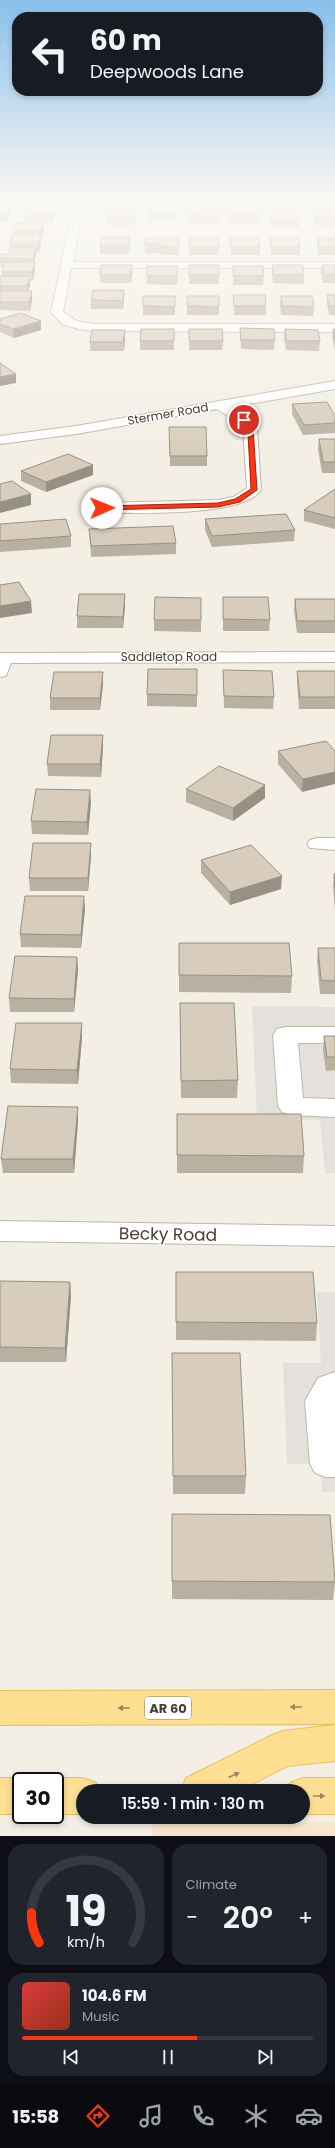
<!DOCTYPE html>
<html lang="en">
<head>
<meta charset="utf-8">
<style>
	:root { --surface:#171b24; --page:#20242c; --text:#f1f3f6; --muted:#9ea1a6; --line:#363941; --accent:#ff3410 }
	body { margin:0; font-family:Poppins,sans-serif; background:var(--page); color:var(--text); height:100vh; display:flex; flex-direction:column; font-size:15px; white-space:nowrap }
	* { box-sizing:border-box; margin:0 }
	p { font-size:13px; color:var(--muted) }
	.icon { flex:none; width:22px; height:22px; fill:none; stroke:currentColor; stroke-width:2; stroke-linecap:round; stroke-linejoin:round }
	.map { position:relative; height:1836px; overflow:hidden }
	.details { display:flex; flex-direction:column; gap:8px; padding:8px; background:#0d0f14; flex:1 }
	.details>* { flex:none }
	.hud { position:absolute; left:12px; top:12px; width:311px; height:84px; border-radius:16px; box-shadow:0 2px 6px #0003; background:#171b24; color:var(--text); overflow:hidden }
	.speed { position:absolute; left:12px; top:1772px; display:flex; gap:8px; font-size:20px; font-weight:700; text-align:center }
	.speed>* { display:grid; place-content:center; width:52px; height:52px; border-radius:50%; background:var(--surface); box-shadow:0 2px 6px #0003; line-height:1 }
	.speed .limit { border:2px solid #111; border-radius:6px; background:#fff; color:#111 }
	.pin { position:absolute; display:grid; place-items:center; width:34px; height:34px; color:#fff; margin:-17px; border:2px solid #fff; border-radius:50%; box-shadow:0 1px 4px #0007 }
	.me { position:absolute; width:44px; margin:-22px; rotate:89deg; stroke-linejoin:round; filter:drop-shadow(0 0 3px #0008) }
	.turn { display:flex; align-items:center; gap:14px; height:84px; padding:0 12px; font-size:18px }
	.turn .icon { width:52px; height:52px; stroke-width:2.5 }
	.turn b { display:block; font-size:28px; line-height:34px }
	.big { font-size:30px; font-weight:600; line-height:1.1 }
	.details .card { flex:1; display:flex; flex-direction:column; justify-content:center; gap:6px; min-width:0; padding:0 14px; border-radius:16px; background:var(--page) }
	.details .dial { align-items:center; gap:0 }
	.dial svg { height:104px; overflow:visible; fill:none; stroke:var(--line); stroke-width:7; stroke-linecap:round; text-anchor:middle }
	.dial text { fill:var(--text); stroke:none }
	.song { display:flex; align-items:center; gap:12px }
	.cover { width:48px; height:48px; border-radius:6px; background:linear-gradient(135deg,hsl(0 70% 55%),hsl(10 70% 35%)) }
	.played { height:4px; border-radius:2px; background:linear-gradient(90deg,var(--accent) 60%,var(--line) 60%) }
	.keys { display:flex; justify-content:space-around; direction:ltr }
	.heat { display:flex; justify-content:space-between; align-items:center; font-size:22px; direction:ltr }
	.details .tiles { flex:1; display:grid; gap:8px; grid-template-columns:1fr 1fr }
	.card:last-child { grid-column:span 2 }
	.trip { position:absolute; left:76px; top:1784px; width:234px; height:40px; border-radius:20px; background:var(--surface); box-shadow:0 2px 6px #0003; font-weight:600; line-height:40px; text-align:center }
	.menu { display:flex; height:64px; justify-content:space-around; align-items:center; background:#090b0e; color:var(--muted) }
	.menu .icon { width:28px; height:28px }
	.menu .selected { color:var(--accent) }
	.menu b { font-size:18px; color:var(--text) }
	.map>svg:first-child { display:block }
	.commercial { fill:#f7e6ce }
	.parking { fill:#e4e1dd }
	.lines { fill:none; stroke-linecap:round; stroke-linejoin:round }
	.minor-casing { stroke:#bfb7a7; stroke-width:2 }
	.primary-casing { stroke:#e9bf5d; stroke-width:2 }
	.minor { fill:#fff; fill-rule:evenodd }
	.primary { fill:#ffe092; fill-rule:evenodd }
	.wall { fill:#bab0a2 }
	.shaded-wall { fill:#979084 }
	.building { fill:#d8cdbc; stroke:#979084 }
	.oneway { fill:#99875e }
	.route { fill:#ff3410; stroke:#a6220a }
	.labels { text-anchor:middle; stroke-width:3; stroke-linejoin:round; paint-order:stroke }
	.far-street-label { font-size:12px; fill:#463f34; stroke:#fff }
	.shield { fill:#fff; stroke:#7e7971; stroke-width:1 }
	.shield-label { font-size:13px; font-weight:bold; fill:#463f34 }
	.near-street-label { font-size:17px; fill:#463f34; stroke:#fff }
</style>
</head>
<body>
<div class="map">
<svg width="335" height="1836" viewBox="0 0 335 1836">
	<rect width="100%" height="100%" fill="#f3efe5"/>
	<path class="commercial" d="M152,1822H335V1836H152Z"/>
	<path class="parking" d="M252,1006L335,1007V1173H325L320,1120L257,1119Z
		M317,1292H335V1492H322L321,1464H287L283,1363H321Z"/>
	<g class="lines">
		<defs>
			<path id="minor" d="M0,202H335V208H83L73,262H335V268H71L63,312L77,321L94,324H335V332L94,331L79,329L62,324L51,312L73,208H0Z
				M335,381V389L232,407L249,417L257,427L261,490C242,518 136,512 102,513L97,511L94,508L97,505L102,503L218,500L233,497L247,488L243,428L239,423L217,409L76,434L0,444V436L76,426Z
				M335,652V662L11,663L6,676L0,677V653H3Z
				M317,838H335V850L310,848L307,844L310,840Z
				M285,1027H335V1043H298L303,1098L335,1099V1117L291,1115L282,1112L278,1106L273,1035L277,1029Z
				M0,1221L335,1226V1246L0,1241Z
				M335,1372V1477H326L315,1473L310,1464L305,1401L318,1378Z"/>
			<path id="primary" d="M335,1690V1724L0,1725V1691Z
				M335,1725V1761L287,1766L239,1791H181L186,1778L270,1736L283,1731Z
				M0,1778H21L29,1781H21V1814H0Z
				M55,1778H83L96,1783L99,1791H83V1814H55V1781H47Z
				M303,1778H335V1814H303V1791H287L290,1783Z"/>
		</defs>
		<use href="#minor" class="minor-casing"/>
		<use href="#primary" class="primary-casing"/>
		<use href="#minor" class="minor"/>
		<use href="#primary" class="primary"/>
	</g>
	<path class="wall" d="M309,198H327V199Z
		M177,205L176,221H149V213Z
		M187,205L203,208L221,215V223H187Z
		M245,205L259,216V224L229,222L228,206L235,208H245Z
		M0,206H9L10,214L7,222H0Z
		M314,209H335V225H315L313,217Z
		M270,210L299,219V227H271L270,218Z
		M25,214H55L53,222H25Z
		M107,217H136L135,225H107Z
		M43,223L44,231L42,239H40L41,244L38,253H36V256L34,262L35,271L33,281H30V285L28,291H32V300L30,311L0,310V276H2V272L4,267H0V254H9V244L13,235V231Z
		M130,237V245L129,254H100V246Z
		M179,238V255H161V253H145V244Z
		M190,238L219,247L218,255H189Z
		M230,238L260,247V255H231Z
		M270,238L300,247V255H271L270,246Z
		M317,238H335V255H318L317,246Z
		M132,265V274L131,283H100V275Z
		M189,265L219,275V284H189Z
		M272,265L304,275V284L273,283L272,274Z
		M322,265H335V283H323L321,273Z
		M178,266L177,285L147,284V276Z
		M233,266L264,276L263,285H233Z
		M124,290V299L123,309H91V300Z
		M233,295L266,306V315H234Z
		M327,295H335V315H329L327,304Z
		M175,296V315H143V306Z
		M187,296H219V315H187Z
		M281,296L314,307L313,316L281,315L280,305Z
		M0,319L41,330L14,338L0,332Z
		M240,328L275,340L274,350L241,349Z
		M174,329V350H140V341Z
		M189,329L223,341L222,350H189Z
		M285,329L320,341L319,351L286,350L284,339Z
		M333,329H335V350L332,338Z
		M125,330V339L124,351H90V342Z
		M292,404L335,416V433L303,435L292,414Z
		M169,427L207,456V466H170Z
		M319,439H335V473H322L318,449Z
		M93,465V475L46,492L21,481V471Z
		M335,489V529L304,521V510Z
		M205,519L295,530L294,541L212,547L205,530Z
		M0,524L71,536V547L0,552Z
		M89,529L176,543V554L91,557Z
		M223,597L270,620L269,631H223Z
		M201,598V632L154,631V620Z
		M295,599H335V633H297L294,610Z
		M125,606L123,628H77V616Z
		M197,669V707L147,706V694Z
		M223,670L274,697L273,709L224,708Z
		M297,671H335V709H299L297,683Z
		M103,684L100,710H50V698Z
		M103,735V747L101,777L48,776L47,764Z
		M278,751H335L302,792L278,764Z
		M186,789L265,798L233,821L186,802Z
		M91,802L88,835L32,834L31,821Z
		M91,856L88,891H30L29,878Z
		M201,860L281,889L230,905L201,873Z
		M334,874H335V910L333,887Z
		M85,909L81,948L21,947L20,934Z
		M179,943L292,976L291,993L179,992Z
		M318,948H335V994H320L317,961Z
		M77,957L78,970L74,1012H10L9,998Z
		M180,1003L238,1080L237,1098H181Z
		M82,1023V1037L78,1084L11,1083L10,1069Z
		M324,1036H335V1070L326,1071L323,1050Z
		M78,1107V1121L74,1173H3L1,1159Z
		M177,1114L304,1156L303,1173H177Z
		M176,1272L317,1323L316,1341L176,1340Z
		M0,1281L70,1282L71,1296L66,1362H0Z
		M172,1353L246,1476L245,1494H173Z
		M172,1514L335,1582L333,1600L172,1599Z"/>
	<path class="shaded-wall" d="M9,206L10,214L7,222V214Z
		M55,206V214L53,222V214Z
		M43,223L44,231L42,239L41,231Z
		M40,235L41,244L38,253V244Z
		M130,237V245L129,254V246Z
		M36,248V256L33,267V259Z
		M35,262V271L33,281L32,272Z
		M132,265V274L131,283L130,275Z
		M30,276V285L27,295V286Z
		M124,290V299L123,309V301Z
		M32,291V300L30,311L29,302Z
		M41,321V330L14,338L13,329Z
		M125,330V339L124,351L123,342Z
		M16,374V383L0,386V377Z
		M93,465V475L46,492V482Z
		M31,494V505L0,513V502Z
		M125,594V606L123,628V617Z
		M31,601L32,613L0,618V606Z
		M103,672V684L100,710V698Z
		M103,735V747L101,777L100,764Z
		M335,772V784L302,792L303,779Z
		M265,785V798L233,821V808Z
		M90,790L91,802L88,835L87,822Z
		M91,843V856L88,891V878Z
		M282,876L281,889L230,905V892Z
		M84,896L85,909L81,948V935Z
		M77,957L78,970L74,1012V999Z
		M82,1023V1037L78,1084L77,1070Z
		M78,1107V1121L74,1173L73,1159Z
		M70,1282L71,1296L66,1362L65,1348Z"/>
	<path class="building" d="M149,205H177L176,213H149Z
		M187,205H203V208L221,209V215H187Z
		M245,205H258L259,216L229,214L228,206H235V208H245Z
		M0,206H9L7,214H0Z
		M27,206H55L53,214H25Z
		M108,209H136L135,217H107Z
		M314,209H335V217H315Z
		M270,210L297,211L299,219H271Z
		M15,223H43L41,231H13Z
		M12,235H40L38,244H9Z
		M101,237H130L129,246H100Z
		M145,238H179V247H161V244H145Z
		M190,238H218L219,247H189Z
		M230,238H259L260,247H231Z
		M270,238H299L300,247H271Z
		M317,238H335V247H319Z
		M11,248H36L33,259L0,258V254H9Z
		M5,262H35L32,272H2Z
		M101,265H132L130,275H100Z
		M189,265H219V275H189Z
		M272,265H303L304,275H274Z
		M322,265H335V275L324,274Z
		M147,266H178L177,276H147Z
		M233,266H263L264,276H233Z
		M0,276H30L27,286H0Z
		M93,290H124L123,301L91,300Z
		M0,291H32L29,302H0Z
		M233,295H265L266,306H234Z
		M327,295H335V306H329Z
		M143,296H175V307L143,306Z
		M187,296H219V307L187,306Z
		M281,296H312L314,307L282,306Z
		M21,313L41,321L13,329L0,324V319Z
		M240,328L274,329L275,340H241Z
		M141,329H174V341H140Z
		M189,329H222L223,341H189Z
		M285,329L318,330L320,341H286Z
		M333,329H335V340Z
		M92,330H125L123,342H90Z
		M0,363L16,374L0,377Z
		M327,402L335,416V423L304,425L292,404Z
		M169,427H206L207,456H170Z
		M319,439H335V462H323Z
		M68,454L93,465L46,482L21,471Z
		M12,481L31,494L0,502V484Z
		M335,489V518L304,510Z
		M286,514L295,530L212,536L205,519Z
		M66,519L71,536L0,541V524Z
		M173,526L176,543L91,546L89,529Z
		M19,582L31,601L0,606V585Z
		M79,594H125L123,617L77,616Z
		M155,597L201,598V620H154Z
		M223,597H268L270,620L223,619Z
		M295,599H335V621H297Z
		M148,669H197V695L147,694Z
		M223,670L272,671L274,697L224,696Z
		M297,671H335V697H300Z
		M54,672H103L100,698H50Z
		M51,735H103L100,764H47Z
		M326,741L335,751V772L303,779L278,751Z
		M219,766L265,785L233,808L186,789Z
		M36,789L90,790L87,822L31,821Z
		M33,843H91L88,878H29Z
		M251,845L282,876L230,892L201,860Z
		M334,874H335V887Z
		M25,896H84L81,935L20,934Z
		M179,943H289L292,976L179,975Z
		M318,948H335V981L321,980Z
		M15,956L77,957L74,999L9,998Z
		M180,1003H234L238,1080L181,1081Z
		M16,1023H82L77,1070L10,1069Z
		M324,1036H335V1057H327Z
		M8,1106L78,1107L73,1159H1Z
		M177,1114H301L304,1156L177,1155Z
		M176,1272H313L317,1323L176,1322Z
		M0,1281L70,1282L65,1348L0,1347Z
		M172,1353H240L246,1476H173Z
		M172,1514L330,1515L335,1582L172,1581Z"/>
	<defs><path id="oneway-solid" d="M-6-.8H1V-3.2L6.5 0L1 3.2V.8H-6Z"/></defs>
	<g class="oneway">
		<use href="#oneway-solid" transform="translate(296 1707) rotate(180)"/>
		<use href="#oneway-solid" transform="translate(124 1708) rotate(180)"/>
		<use href="#oneway-solid" transform="translate(234 1775) rotate(-25)"/>
		<use href="#oneway-solid" transform="translate(319 1796)"/>
	</g>
	<linearGradient id="sky" x2="0" y2="1"><stop stop-color="#8abfec"/><stop offset="0.44" stop-color="#faf8f3"/><stop offset="1" stop-color="#faf8f3" stop-opacity="0"/></linearGradient>
	<rect width="335" height="455" fill="url(#sky)"/>
	<path class="route" d="M242,419H246L253,427L257,490L240,502L218,507L102,510L99,508L102,506L218,503L235,499L251,489L248,434Z"/>
	<g class="labels">
		<g class="far-street-label">
			<text transform="translate(168 414) rotate(-10)" y="4">Stermer Road</text>
			<text x="169" y="661">Saddletop Road</text>
		</g>
		<rect class="shield" x="145" y="1697" width="46" height="22" rx="3"/>
		<g class="shield-label">
			<text x="168" y="1713">AR 60</text>
		</g>
		<g class="near-street-label">
			<text transform="translate(168 1234) rotate(1)" y="6">Becky Road</text>
		</g>
	</g>
</svg>
<div class="speed"><div class="limit">30</div></div>
<div class="pin" style="left:244px;top:420px;background:#d93025"><svg class="icon" aria-label="arrive" viewBox="0 0 24 24"><path d="M6 21V4h12l-3 4 3 4H6"/></svg></div>
<svg class="me" style="left:102px;top:508px" viewBox="-20 -20 40 40"><circle r="19" fill="#fff"/><path d="M0-13L10 11 0 6-10 11z" fill="#ff3410"/></svg>
<div class="trip">15:59 · 1 min · 130 m</div>
<div class="hud">
<div class="turn"><svg class="icon" aria-label="left" viewBox="0 0 24 24"><path d="M17 20v-9H6M10 6l-5 5 5 5"/></svg><div><b>60 m</b>Deepwoods Lane</div></div>
</div>
</div>
<section class="details">
<div class="tiles">
<div class="card dial"><svg viewBox="0 0 100 80">
<path d="M14 69A42 42 0 1 1 86 69"/>
<path d="M14 69A42 42 0 0 1 8 46" stroke="#ff3410"/>
<text x="50" y="56" font-size="32" font-weight="700">19</text>
<text x="50" y="72" font-size="11">km/h</text>
</svg></div>
<div class="card"><p>Climate</p>
<div class="heat"><a>−</a><b class="big">20°</b><a>+</a></div>
</div>
<div class="card">
<div class="song"><i class="cover"></i><div><b>104.6 FM</b><p>Music</p></div></div>
<div class="played"></div>
<div class="keys"><svg class="icon" aria-label="previous" viewBox="0 0 24 24"><path d="M18 5L8 12l10 7zM5 5v14"/></svg><svg class="icon" aria-label="pause" viewBox="0 0 24 24"><path d="M8 5v14M16 5v14"/></svg><svg class="icon" aria-label="next" viewBox="0 0 24 24"><path d="M6 5l10 7-10 7zM19 5v14"/></svg></div>
</div>
</div>
</section>
<nav class="menu">
<b>15:58</b>
<svg class="icon selected" aria-label="directions" viewBox="0 0 24 24"><path d="M12 3l9 9-9 9-9-9zM9 14v-3h6M13 9l2 2-2 2"/></svg>
<svg class="icon" aria-label="music" viewBox="0 0 24 24"><path d="M9 18V5l10-2v13"/><circle cx="6" cy="18" r="3"/><circle cx="16" cy="16" r="3"/></svg>
<svg class="icon" aria-label="phone" viewBox="0 0 24 24"><path d="M5 4h4l2 5-3 2q2 4 5 5l2-3 5 2v4C11 20 4 13 5 4z"/></svg>
<svg class="icon" aria-label="climate" viewBox="0 0 24 24"><path d="M12 3v18M4 7l16 10M4 17L20 7"/></svg>
<svg class="icon" aria-label="car" viewBox="0 0 24 24"><path d="M5 17H2v-5l4-1 3-4h7l3 4 3 1v5h-3M9 17h6M6 11h13"/><circle cx="7" cy="17" r="2"/><circle cx="17" cy="17" r="2"/></svg>
</nav>
</body>
</html>
